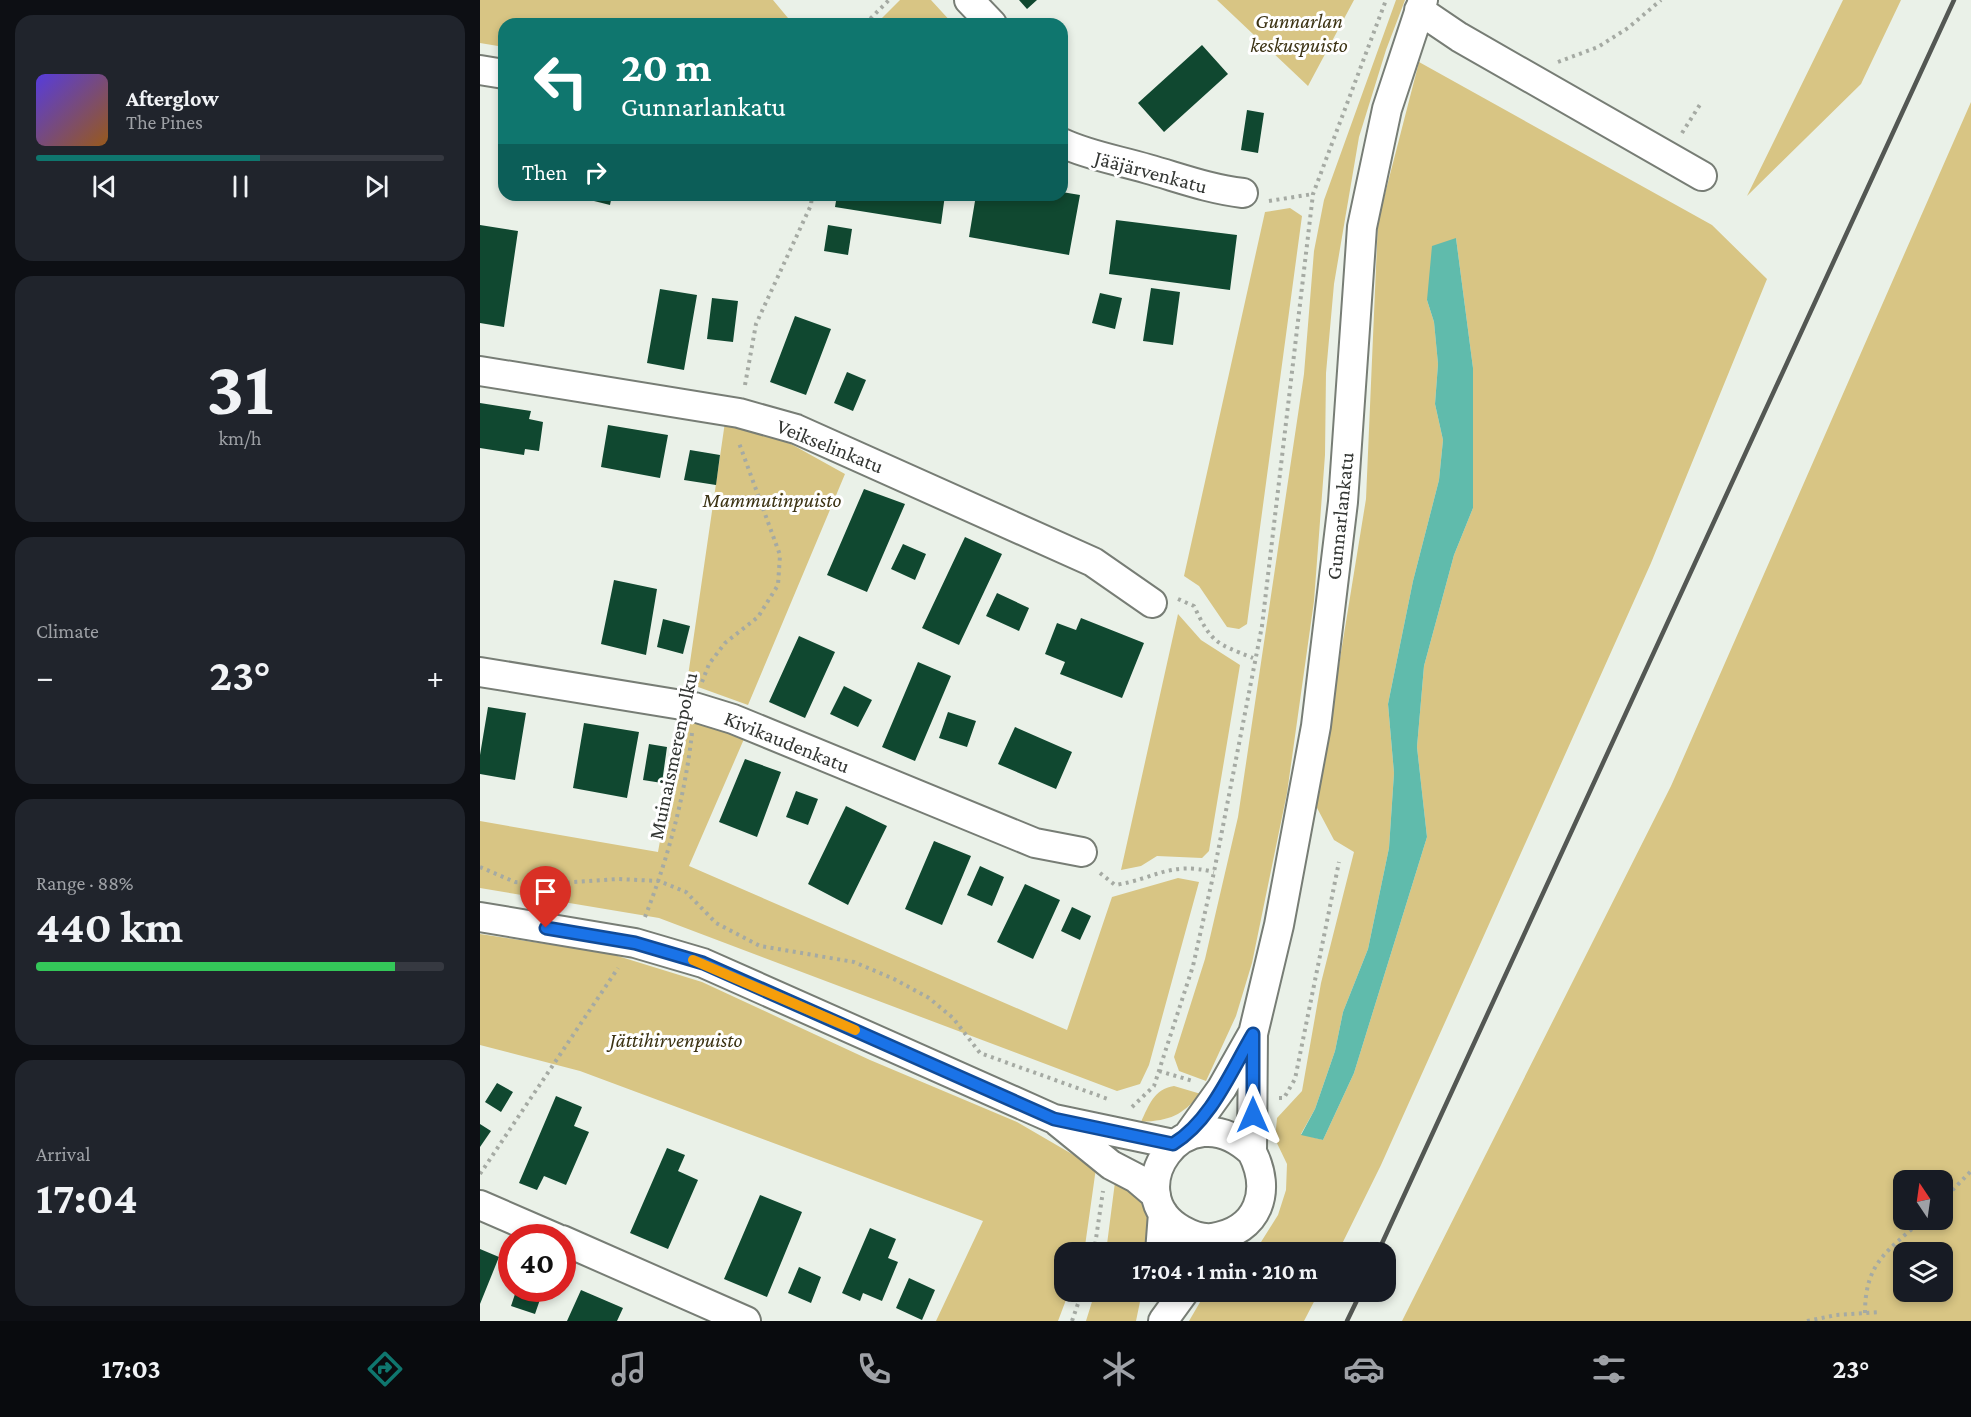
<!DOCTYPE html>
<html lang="en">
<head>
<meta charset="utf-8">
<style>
	:root { --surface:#171b24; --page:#20242c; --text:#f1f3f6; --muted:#9ea1a6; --line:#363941; --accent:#0f766e }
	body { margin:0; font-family:"Crimson Pro",serif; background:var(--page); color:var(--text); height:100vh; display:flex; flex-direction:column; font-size:22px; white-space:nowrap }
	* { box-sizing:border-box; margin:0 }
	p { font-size:20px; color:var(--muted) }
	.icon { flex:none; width:33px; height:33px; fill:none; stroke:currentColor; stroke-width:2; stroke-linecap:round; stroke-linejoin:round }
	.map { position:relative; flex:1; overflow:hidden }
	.panel { display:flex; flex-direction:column; gap:15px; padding:15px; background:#0d0f14; width:480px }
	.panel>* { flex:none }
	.hud { position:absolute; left:18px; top:18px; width:570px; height:183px; border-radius:18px; box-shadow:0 3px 9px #0003; background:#0f766e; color:#fff; overflow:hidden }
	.needle { width:39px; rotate:347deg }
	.buttons { position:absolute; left:1413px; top:1170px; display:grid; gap:12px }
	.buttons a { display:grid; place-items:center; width:60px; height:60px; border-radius:12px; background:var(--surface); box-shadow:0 3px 9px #0003; font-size:30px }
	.speed { position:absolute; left:18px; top:1224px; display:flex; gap:12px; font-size:30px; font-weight:700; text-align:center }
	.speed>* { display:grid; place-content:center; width:78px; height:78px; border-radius:50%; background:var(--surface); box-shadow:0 3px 9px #0003; line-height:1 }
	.speed .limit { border:9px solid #d22; background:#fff; color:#111 }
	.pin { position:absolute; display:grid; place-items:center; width:51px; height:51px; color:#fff; margin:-62px -26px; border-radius:50% 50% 50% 0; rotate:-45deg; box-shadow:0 0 6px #0007 }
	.pin .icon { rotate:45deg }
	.me { position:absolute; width:66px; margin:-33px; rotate:0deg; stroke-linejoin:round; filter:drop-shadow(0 0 4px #0008) }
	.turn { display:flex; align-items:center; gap:21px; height:126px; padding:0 24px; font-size:27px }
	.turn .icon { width:78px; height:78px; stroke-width:2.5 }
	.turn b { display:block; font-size:42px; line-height:51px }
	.then { display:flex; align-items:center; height:57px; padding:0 24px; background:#0003; gap:12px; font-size:22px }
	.big { font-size:45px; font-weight:700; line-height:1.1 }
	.panel .tile { flex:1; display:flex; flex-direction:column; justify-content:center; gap:9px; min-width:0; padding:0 21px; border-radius:18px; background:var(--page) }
	.panel .dial { align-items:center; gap:0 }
	.dial b { font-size:78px; line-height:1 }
	.song { display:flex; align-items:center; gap:18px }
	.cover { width:72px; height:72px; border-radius:9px; background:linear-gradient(135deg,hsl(250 70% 55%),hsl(30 70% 35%)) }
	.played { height:6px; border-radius:3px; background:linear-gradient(90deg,var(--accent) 55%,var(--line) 55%) }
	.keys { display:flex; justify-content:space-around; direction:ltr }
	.heat { display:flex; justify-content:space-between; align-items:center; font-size:33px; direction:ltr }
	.charge { height:9px; border-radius:4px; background:linear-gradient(90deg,#34c759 88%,var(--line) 0) }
	.trip { position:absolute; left:574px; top:1242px; width:342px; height:60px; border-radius:18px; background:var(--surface); box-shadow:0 3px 9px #0003; font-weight:700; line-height:60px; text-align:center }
	.dock { display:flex; height:96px; justify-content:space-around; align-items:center; background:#090b0e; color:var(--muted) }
	.dock .icon { width:42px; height:42px }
	.dock .current { color:var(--accent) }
	.dock b { font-size:27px; color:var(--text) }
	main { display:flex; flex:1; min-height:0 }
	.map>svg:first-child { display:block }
	.green { fill:#d8c584; fill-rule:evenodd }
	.water { fill:#60bbac }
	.building { fill:#104830 }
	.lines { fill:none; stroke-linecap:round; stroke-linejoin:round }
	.minor-casing { stroke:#777d75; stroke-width:32 }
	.path { stroke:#a5aaa3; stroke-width:4; stroke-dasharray:3 4.5; stroke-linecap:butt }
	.minor { stroke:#fff; stroke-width:28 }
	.rail { stroke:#535753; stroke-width:4.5 }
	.route-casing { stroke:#114b97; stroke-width:15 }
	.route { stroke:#1a73e8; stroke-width:10 }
	.slow { stroke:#f59e0b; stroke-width:10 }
	.labels { text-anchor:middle; stroke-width:6; stroke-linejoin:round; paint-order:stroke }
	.park-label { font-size:21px; font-style:italic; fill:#3c3314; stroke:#fff }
	.street-label { font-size:21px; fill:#333633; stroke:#fff }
</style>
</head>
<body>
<main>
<section class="panel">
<div class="tile">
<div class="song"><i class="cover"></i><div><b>Afterglow</b><p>The Pines</p></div></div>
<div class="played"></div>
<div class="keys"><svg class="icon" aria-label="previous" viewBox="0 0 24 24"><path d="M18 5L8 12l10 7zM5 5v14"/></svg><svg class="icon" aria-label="pause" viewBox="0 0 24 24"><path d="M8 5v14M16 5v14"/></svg><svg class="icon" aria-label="next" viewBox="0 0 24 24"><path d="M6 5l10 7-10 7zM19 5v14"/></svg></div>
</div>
<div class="tile dial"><b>31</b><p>km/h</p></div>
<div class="tile"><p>Climate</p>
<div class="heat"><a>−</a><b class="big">23°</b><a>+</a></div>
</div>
<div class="tile"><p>Range · 88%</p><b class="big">440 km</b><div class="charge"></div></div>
<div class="tile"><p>Arrival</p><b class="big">17:04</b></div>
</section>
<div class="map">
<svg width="1491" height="1321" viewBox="0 0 1491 1321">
	<rect width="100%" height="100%" fill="#eaf1e8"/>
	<path class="green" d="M0,0H293L313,24H24V47L0,43Z
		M420,0H451L473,24H396Z
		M737,0H874L828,86Z
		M916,0H925L906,50L879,137L854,284L846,373L845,455L834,601L807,793L772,963L756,1016L726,1081L699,1071L694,1057L725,959L758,817L824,374L834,251L844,200Z
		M1363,0H1421L1381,84L1267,196Z
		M939,62L1232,225L1287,279L1171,563L901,1165L858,1252H759L781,1242L798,1215L806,1190L807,1164L795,1139L797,1118L822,1091L841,983L874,852L854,840L836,806L886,499L898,221ZM976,238L993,368V508L974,555L944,666L937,747L947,837L874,1073L843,1140L821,1134L835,1109L855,1051L863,1012L888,949L909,848L914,773L908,704L933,581L959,480L963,440L955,404L958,364L954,322L947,300Z
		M1491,102V1321H922L1191,786ZM1424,1180H1462V1220H1424ZM1424,1252H1462V1292H1424Z
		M810,208L822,216L767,624L759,629L747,627L719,586L704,576L785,212Z
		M245,422L311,444L365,474L268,705L207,683Z
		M698,614L721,640L760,665L729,851L722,858L677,856L661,866L641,870Z
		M202,719L236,728L264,739L209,866L587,1030L632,897L698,878L719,882L669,1065L660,1084L637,1091L179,918L0,888V821L178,852Z
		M0,934L128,953L222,982L390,1060L537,1122L616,1168L605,1246L603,1252H585V1292H589L578,1321H456L503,1221L100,1071L0,1045Z
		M694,1086L721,1094C700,1116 692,1120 661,1122C669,1105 674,1089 694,1086Z
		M635,1182L656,1193L668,1214V1252H626Z
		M615,1292H662L656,1321H606Z
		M726,1292H839L824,1321H709Z"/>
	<path class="water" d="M976,238L993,368V508L974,555L944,666L937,747L947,837L874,1073L843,1140L821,1135L835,1109L855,1051L863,1012L888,949L909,848L914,773L908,704L933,581L959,480L963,440L955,404L958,364L954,322L947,300L952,246Z"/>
	<path class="building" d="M539,0H557L547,9Z
		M722,45L748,74L684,132L658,103Z
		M767,110L784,113L778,153L761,150Z
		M582,192L600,195L589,255L489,237L496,195H582Z
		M115,195H132L130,205L114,201Z
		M357,195H465L461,224L355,207Z
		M636,220L757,235L750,290L629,274Z
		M0,225L38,231L24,327L0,323Z
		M348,225L372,229L368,255L344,251Z
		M671,288L700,292L693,345L663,341Z
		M180,289L217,295L204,370L167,363Z
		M620,293L642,298L635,329L612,323Z
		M232,298L258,301L253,342L227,339Z
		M315,316L351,329L326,395L290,382Z
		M367,372L386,380L373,411L354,403Z
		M0,403L51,411L49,419L63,422L59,451L45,449L44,455L0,448Z
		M128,425L188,435L180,478L121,467Z
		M210,450L240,455L236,485L204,480Z
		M384,489L425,504L387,592L347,575Z
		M485,537L522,554L479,645L442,628Z
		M423,544L446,554L435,580L411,569Z
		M134,580L177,589L166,655L121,644Z
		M517,593L549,608L539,631L506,616Z
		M601,618L664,643L642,698L580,674L585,662L565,654L577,623L596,630Z
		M183,619L210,626L203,654L177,647Z
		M319,636L355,652L325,718L289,702Z
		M438,662L471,676L435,761L402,747Z
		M364,686L392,700L378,727L350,714Z
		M8,707L46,713L35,780L0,774V755Z
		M468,712L496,721L487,747L459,738Z
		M104,723L159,732L147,798L93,788Z
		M535,727L592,752L576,789L518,764Z
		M169,744L187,747L182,783L163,780Z
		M265,759L301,772L277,837L239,822Z
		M316,791L338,799L328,825L306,817Z
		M366,806L407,826L368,905L328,884Z
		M454,841L491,856L462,925L425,909Z
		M500,866L524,877L512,906L487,895Z
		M545,884L580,900L553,959L517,942Z
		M592,907L611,916L600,940L581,931Z
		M17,1083L33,1092L21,1112L5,1102Z
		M76,1096L102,1107L94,1126L109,1132L86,1185L64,1176L57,1190L39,1183Z
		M0,1124L11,1131L0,1147Z
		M187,1148L205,1155L198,1171L218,1180L188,1249L150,1233Z
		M280,1195L322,1212L287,1297L244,1279Z
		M390,1228L416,1239L408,1258L418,1262L402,1301L383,1293L380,1301L362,1293Z
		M0,1249L19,1257L0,1304Z
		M319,1267L341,1277L331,1303L308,1293Z
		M429,1278L455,1290L442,1320L416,1308Z
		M37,1288H64L55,1314L31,1306Z
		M101,1290L143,1308L137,1321H87Z"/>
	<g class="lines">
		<defs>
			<path id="minor" d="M489,0L512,24
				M939,10L979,37L1222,176
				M0,70L24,74
				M582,143C610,156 638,160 668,169C700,178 729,189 763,193
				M0,371L259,413L316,429L613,562L672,603
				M0,672L214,707L253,719L555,843L602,852
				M0,917L155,943L223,963L574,1119L693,1144
				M578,1122L631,1165L656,1178L676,1195
				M709,1134L742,1088L772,1035
				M772,1152C704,1088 636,1194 702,1230C711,1235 722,1239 732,1238C779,1231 792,1191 772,1152L773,1034L799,925L836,726L863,502L882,227L907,109L943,0
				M0,1205L76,1238
				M82,1240L266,1321
				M680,1252L683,1213
				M683,1321L704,1292"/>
		</defs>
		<use href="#minor" class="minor-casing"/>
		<path class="path" d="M385,24L409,0
			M1078,62L1118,47L1148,28L1181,0
			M1202,133L1221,103
			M789,201L833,194
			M265,385L276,324L331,205L332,195
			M698,599L714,606C732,644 736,643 773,658
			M222,682L229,664L245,643L278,617L298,585L300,555L259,443
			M0,867L35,882L67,884L137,879L179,881L206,892L236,923L280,946L374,962L414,979L449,998L473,1018L500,1053L628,1099
			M620,873L635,885C675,879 689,861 734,872
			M165,917C188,858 205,796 212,733
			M679,1071L713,1081
			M799,1098H804L815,1079L859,862
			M652,1107L674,1086L713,966L734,872L782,626L833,194L906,0
			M0,1174L138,968
			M1462,1201L1491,1171
			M614,1252L623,1191
			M1385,1313C1385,1262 1408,1251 1442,1220
			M592,1321L602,1292
			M1327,1321L1356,1315L1401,1312"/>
		<use href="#minor" class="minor"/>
		<path class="rail" d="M898,1252L1474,0
			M867,1321L881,1292"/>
	</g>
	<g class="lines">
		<defs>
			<path id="route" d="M66,928L155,943L223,963L574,1119L693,1144C731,1121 751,1071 773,1034V1115"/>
		</defs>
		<use href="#route" class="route-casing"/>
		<use href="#route" class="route"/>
		<path class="slow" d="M213,960L375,1030"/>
	</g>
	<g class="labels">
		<g class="park-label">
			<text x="819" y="28">Gunnarlan<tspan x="819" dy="24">keskuspuisto</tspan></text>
			<text x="292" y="507">Mammutinpuisto</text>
			<text x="196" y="1047">Jättihirvenpuisto</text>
		</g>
		<g class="street-label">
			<text transform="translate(671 172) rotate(15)" y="7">Jääjärvenkatu</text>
			<text transform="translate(350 446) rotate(22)" y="7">Veikselinkatu</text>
			<text transform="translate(860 516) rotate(-84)" y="7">Gunnarlankatu</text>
			<text transform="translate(307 742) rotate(22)" y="7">Kivikaudenkatu</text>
			<text transform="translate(193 756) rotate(-78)" y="7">Muinaismerenpolku</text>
		</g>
	</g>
</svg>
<div class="buttons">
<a><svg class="needle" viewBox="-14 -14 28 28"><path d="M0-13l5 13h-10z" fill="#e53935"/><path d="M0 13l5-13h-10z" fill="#9ea1a6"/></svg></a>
<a><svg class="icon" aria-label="layers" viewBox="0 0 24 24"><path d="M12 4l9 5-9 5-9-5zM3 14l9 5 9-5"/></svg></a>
</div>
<div class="speed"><div class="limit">40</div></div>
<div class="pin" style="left:66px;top:928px;background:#d93025"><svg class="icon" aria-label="arrive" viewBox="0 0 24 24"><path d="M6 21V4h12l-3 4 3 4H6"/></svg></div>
<svg class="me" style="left:773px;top:1115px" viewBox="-20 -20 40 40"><path d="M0-17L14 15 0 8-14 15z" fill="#1a73e8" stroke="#fff" stroke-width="4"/></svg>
<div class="trip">17:04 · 1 min · 210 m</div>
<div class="hud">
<div class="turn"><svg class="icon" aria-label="left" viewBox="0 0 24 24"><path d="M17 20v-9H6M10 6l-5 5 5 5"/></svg><div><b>20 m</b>Gunnarlankatu</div></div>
<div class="then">Then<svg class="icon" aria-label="right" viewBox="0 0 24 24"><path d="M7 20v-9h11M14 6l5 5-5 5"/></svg></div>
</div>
</div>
</main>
<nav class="dock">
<b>17:03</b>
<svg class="icon current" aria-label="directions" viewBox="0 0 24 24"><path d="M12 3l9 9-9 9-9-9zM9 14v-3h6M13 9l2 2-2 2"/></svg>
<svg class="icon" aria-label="music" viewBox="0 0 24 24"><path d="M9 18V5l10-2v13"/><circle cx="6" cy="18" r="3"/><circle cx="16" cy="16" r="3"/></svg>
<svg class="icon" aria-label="phone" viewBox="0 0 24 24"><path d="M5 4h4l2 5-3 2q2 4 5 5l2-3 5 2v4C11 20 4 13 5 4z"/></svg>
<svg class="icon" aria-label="climate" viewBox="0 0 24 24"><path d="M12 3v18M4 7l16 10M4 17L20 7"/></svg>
<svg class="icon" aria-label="car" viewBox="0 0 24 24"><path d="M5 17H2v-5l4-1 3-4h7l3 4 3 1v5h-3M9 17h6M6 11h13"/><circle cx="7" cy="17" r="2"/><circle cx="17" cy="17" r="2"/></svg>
<svg class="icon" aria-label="filters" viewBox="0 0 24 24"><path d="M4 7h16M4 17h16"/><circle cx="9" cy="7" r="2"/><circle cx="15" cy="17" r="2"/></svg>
<b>23°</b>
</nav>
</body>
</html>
